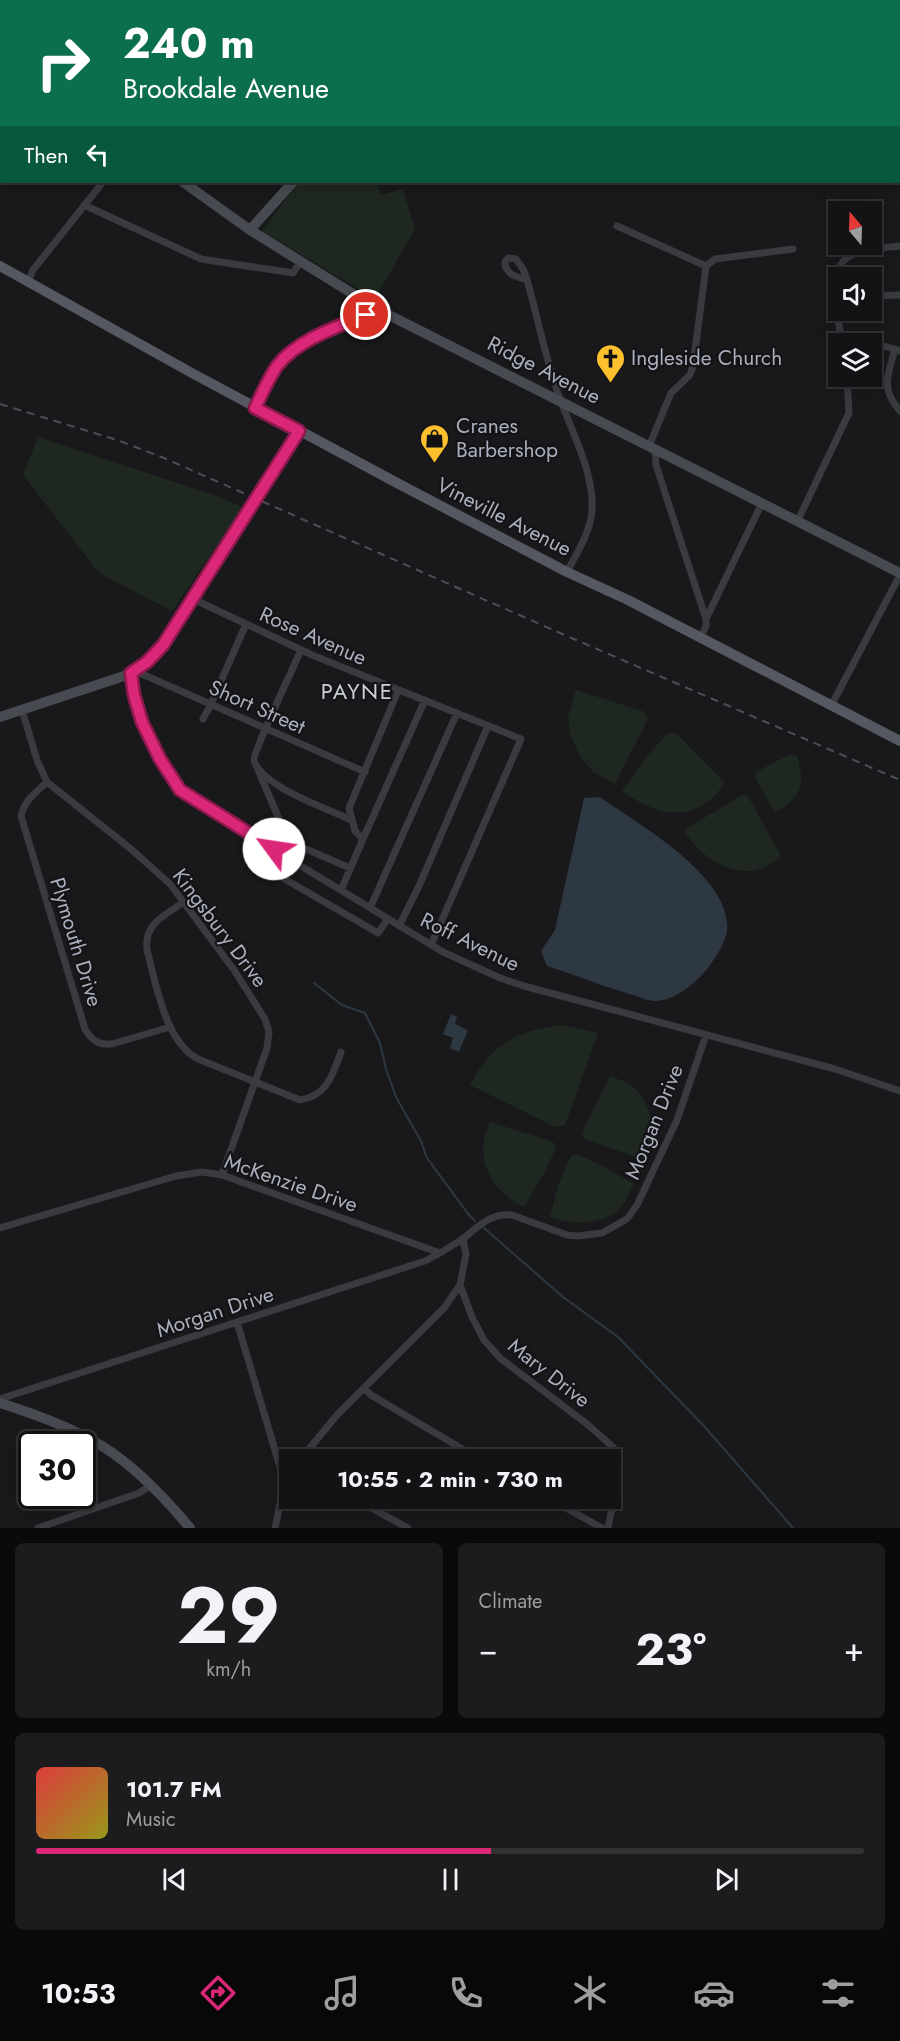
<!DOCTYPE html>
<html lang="en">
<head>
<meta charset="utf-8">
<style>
	:root { --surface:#131315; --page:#1c1c1e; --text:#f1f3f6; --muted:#9d9ea0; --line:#323234; --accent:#db2777 }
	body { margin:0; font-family:Jost,sans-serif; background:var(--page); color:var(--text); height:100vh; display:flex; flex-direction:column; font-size:22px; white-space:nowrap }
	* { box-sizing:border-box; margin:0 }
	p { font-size:20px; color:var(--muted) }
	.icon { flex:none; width:33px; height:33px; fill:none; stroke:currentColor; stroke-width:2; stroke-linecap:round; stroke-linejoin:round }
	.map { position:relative; height:1528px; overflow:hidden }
	.details { display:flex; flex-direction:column; gap:15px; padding:15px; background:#0a0a0c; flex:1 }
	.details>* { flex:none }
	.hud { position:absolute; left:0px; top:0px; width:900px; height:183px; box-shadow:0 3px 15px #0003,0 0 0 2px var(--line); background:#0b6e4f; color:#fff; overflow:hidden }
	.needle { width:39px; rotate:341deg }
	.fabs { position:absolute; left:828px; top:201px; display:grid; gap:12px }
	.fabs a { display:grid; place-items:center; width:54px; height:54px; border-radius:0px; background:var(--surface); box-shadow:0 3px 15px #0003,0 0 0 2px var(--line); font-size:30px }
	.speed { position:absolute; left:18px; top:1431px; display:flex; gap:12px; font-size:30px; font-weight:700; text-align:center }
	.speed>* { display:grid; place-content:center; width:78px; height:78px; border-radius:50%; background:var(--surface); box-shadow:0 3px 15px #0003,0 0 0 2px var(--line); line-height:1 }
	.speed .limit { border:3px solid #111; border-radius:9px; background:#fff; color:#111 }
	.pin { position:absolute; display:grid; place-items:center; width:51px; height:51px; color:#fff; margin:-26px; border:3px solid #fff; border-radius:50%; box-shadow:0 2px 6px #0007 }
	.me { position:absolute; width:66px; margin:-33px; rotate:301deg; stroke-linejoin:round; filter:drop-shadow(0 0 4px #0008) }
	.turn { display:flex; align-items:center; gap:21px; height:126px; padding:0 24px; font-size:27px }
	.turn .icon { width:78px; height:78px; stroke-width:2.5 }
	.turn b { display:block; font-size:42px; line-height:51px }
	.then { display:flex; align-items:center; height:57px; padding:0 24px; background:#0003; gap:12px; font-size:22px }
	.big { font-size:45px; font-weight:700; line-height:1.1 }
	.details .widget { flex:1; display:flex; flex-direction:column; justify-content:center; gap:9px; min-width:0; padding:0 21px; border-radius:9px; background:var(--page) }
	.details .dial { align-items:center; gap:0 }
	.dial b { font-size:78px; line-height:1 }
	.song { display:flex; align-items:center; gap:18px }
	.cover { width:72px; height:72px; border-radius:9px; background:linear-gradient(135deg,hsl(0 70% 55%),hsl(60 70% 35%)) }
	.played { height:6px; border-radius:3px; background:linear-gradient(90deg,var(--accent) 55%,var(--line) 55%) }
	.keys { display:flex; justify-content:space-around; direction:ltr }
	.heat { display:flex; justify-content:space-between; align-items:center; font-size:33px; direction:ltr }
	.details .tiles { flex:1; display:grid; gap:15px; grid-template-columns:1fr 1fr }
	.widget:last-child { grid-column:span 2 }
	.trip { position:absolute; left:279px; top:1449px; width:342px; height:60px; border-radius:0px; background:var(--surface); box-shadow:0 3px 15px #0003,0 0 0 2px var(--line); font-weight:700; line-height:60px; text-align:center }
	.tab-bar { display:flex; height:96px; justify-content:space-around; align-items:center; background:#080808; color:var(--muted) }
	.tab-bar .icon { width:42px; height:42px }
	.tab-bar .on { color:var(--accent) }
	.tab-bar b { font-size:27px; color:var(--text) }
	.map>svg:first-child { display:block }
	.green { fill:#1e2820 }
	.water { fill:#2d3842 }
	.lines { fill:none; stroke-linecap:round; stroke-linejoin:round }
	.stream { stroke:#2d3842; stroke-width:2 }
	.street { stroke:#3a3b41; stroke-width:7 }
	.secondary { stroke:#484a52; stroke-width:10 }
	.primary { stroke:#565861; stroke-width:10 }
	.rail { stroke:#4d4f57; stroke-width:2; stroke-dasharray:8 6; stroke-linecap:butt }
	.route-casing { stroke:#8e194d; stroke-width:15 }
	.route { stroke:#db2777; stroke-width:10 }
	.labels { text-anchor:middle; stroke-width:4.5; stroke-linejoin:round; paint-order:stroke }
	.poi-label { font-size:21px; fill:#abafbd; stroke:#141417; text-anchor:start }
	.street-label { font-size:21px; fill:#abafbd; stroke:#141417 }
	.neighbourhood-label { font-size:22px; letter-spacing:1.5px; fill:#cccfd8; stroke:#141417 }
</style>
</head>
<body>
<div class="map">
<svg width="900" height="1528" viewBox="0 0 900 1528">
	<rect width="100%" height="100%" fill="#19191c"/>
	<path class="green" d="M298,182H377L381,195L403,189L415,229L375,299L262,231Z
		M38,437L220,497L243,508L172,611L99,573L23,475Z
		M576,690L645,712L648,719L615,784L593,772L579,755L570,734L568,717Z
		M668,733H676L725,783C720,789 715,796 709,801C679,824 648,809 622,791L647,756Z
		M789,755H797C805,786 803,795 775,813L755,777L756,772Z
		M742,795L748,796L781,856C776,860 770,864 765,867C733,881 699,856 684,830Z
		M562,1025L598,1033L565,1125L555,1127L470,1085C493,1042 515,1032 562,1025Z
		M610,1076C617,1079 626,1081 632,1086C655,1106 654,1134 647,1161L584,1139L582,1133Z
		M490,1122L553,1142L556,1148L544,1173L524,1207C499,1196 479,1169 484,1140C485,1134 488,1128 490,1122Z
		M576,1154L603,1166L634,1184C629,1193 624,1206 616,1212C599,1225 568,1225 550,1216L559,1183L571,1156Z"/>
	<path class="water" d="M600,797C638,824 733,877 727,931C725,944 715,958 708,968C697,982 675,1001 655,1001C648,1001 640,997 633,995C604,987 576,975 547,966L541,951L555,930L584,798Z
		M451,1014L457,1017L455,1024L468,1030L459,1052L450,1048L453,1038L443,1034Z"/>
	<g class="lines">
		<path class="stream" d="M314,983L342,1005L365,1013L380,1043L386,1069L396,1097L421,1141L427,1158L469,1215L475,1221
			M484,1228L563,1297L618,1337L703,1425L793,1528"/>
		<path class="street" d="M99,0L100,2
			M266,0L267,2
			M619,0L620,2
			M573,2L576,0
			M84,205L201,259L293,273L301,261
			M617,226L706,266L715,259L793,249
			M527,280C516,277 505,274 505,262L508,258L516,259L523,269L527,280C538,319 546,361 560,399C572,432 594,473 592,509C591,532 577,552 567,572
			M28,281L33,270L103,182
			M872,296L900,295
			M843,344C838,321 825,269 850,256C864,248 884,248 900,246
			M872,346H884L900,351
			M895,349C888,375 880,388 900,411
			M255,408C262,394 268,379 277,366C298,338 348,323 379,310
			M649,446L671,393L690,375L693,366L706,266
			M655,449L656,465L706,619V626L700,639
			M798,520L849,413L847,376
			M193,599L312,655L521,739L431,945
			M706,619L762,503
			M301,650C295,664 252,754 254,761C264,788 327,808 351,820
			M137,669L142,674L365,772
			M131,673C135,709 154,761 179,788C186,796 197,802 205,808L443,952L500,978L524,986L835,1069L900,1091
			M831,706L900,575
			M22,710L37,760L47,782L131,849L170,884L234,970L265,1019L269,1032L267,1048L222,1175
			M203,719L210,706L246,624
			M258,770L286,835L292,843L350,868
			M47,782C36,792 24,801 21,816L85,1029C92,1041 99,1045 112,1044L170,1027
			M363,839L425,700
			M291,859L283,878L378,933L388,919
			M341,890L363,839L355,831L349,808L398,691
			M184,902C164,916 144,923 147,950C156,983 165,1042 198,1059L300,1100C327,1096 333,1074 341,1052
			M370,908L457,713
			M399,926L419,886L488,726
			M0,1228L176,1176L202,1172L222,1175L440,1253C448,1248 457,1243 465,1237C480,1225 492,1213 512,1215L567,1235L578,1236L602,1233L627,1219L637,1205L677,1120L706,1035
			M463,1239L466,1254L460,1285L472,1317L484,1340L500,1358L587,1424L613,1447L619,1474L608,1528
			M237,1322L285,1484
			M364,1388L371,1395L481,1460
			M0,1399L348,1286L425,1261L440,1253
			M300,1460L337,1415L444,1308L460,1285
			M353,1498L408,1528
			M548,1498L602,1528
			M38,1528L139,1493L151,1485
			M275,1528L281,1499L290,1477"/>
		<path class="secondary" d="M0,66L2,67
			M898,82H900
			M183,182L250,230L379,310L900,573
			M250,230L293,182
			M0,717L124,676C145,666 158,652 172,633L299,431
			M0,1403C35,1414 71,1427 102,1446C136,1467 165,1498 190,1528"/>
		<path class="primary" d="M0,266L190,372L399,484L567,572L628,600L900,741"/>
		<path class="rail" d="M0,404L117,440L164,458L560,633L900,780"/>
	</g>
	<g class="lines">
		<defs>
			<path id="route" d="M274,849L180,790L160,759L142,722L134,695L131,673L147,662L163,645L299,431L255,408C262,394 268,379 277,366C297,340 337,327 366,315"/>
		</defs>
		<use href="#route" class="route-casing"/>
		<use href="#route" class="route"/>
	</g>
	<defs>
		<symbol id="church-pin" viewBox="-11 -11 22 30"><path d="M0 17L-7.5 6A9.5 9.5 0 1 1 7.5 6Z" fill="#ffc02e" stroke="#141417"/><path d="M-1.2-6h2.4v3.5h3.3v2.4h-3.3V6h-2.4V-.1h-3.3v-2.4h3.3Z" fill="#111"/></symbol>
		<symbol id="shop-pin" viewBox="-11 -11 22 30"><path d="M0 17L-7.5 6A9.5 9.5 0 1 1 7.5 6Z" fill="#ffc02e" stroke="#141417"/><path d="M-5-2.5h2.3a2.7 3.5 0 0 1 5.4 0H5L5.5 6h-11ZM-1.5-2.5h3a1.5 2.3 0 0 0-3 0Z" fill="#111"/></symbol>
	</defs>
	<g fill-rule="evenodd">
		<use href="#church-pin" x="594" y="342" width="33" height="45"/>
		<use href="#shop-pin" x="418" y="422" width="33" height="45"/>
	</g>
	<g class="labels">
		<g class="poi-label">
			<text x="631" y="365">Ingleside Church</text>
			<text x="456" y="433">Cranes<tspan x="456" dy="24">Barbershop</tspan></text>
		</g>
		<g class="street-label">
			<text transform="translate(544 370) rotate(27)" y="7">Ridge Avenue</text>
			<text transform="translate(504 517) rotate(27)" y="7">Vineville Avenue</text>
			<text transform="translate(313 636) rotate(24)" y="7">Rose Avenue</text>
			<text transform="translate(257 707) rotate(24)" y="7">Short Street</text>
			<text transform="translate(220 928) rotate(53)" y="7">Kingsbury Drive</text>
			<text transform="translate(76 942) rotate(73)" y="7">Plymouth Drive</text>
			<text transform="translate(470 942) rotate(26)" y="7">Roff Avenue</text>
			<text transform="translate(654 1122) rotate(-68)" y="7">Morgan Drive</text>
			<text transform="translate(291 1183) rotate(19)" y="7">McKenzie Drive</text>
			<text transform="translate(215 1312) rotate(-18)" y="7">Morgan Drive</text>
			<text transform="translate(549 1373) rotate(38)" y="7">Mary Drive</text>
		</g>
		<g class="neighbourhood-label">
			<text x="357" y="699">PAYNE</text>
		</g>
	</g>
</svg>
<div class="fabs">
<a><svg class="needle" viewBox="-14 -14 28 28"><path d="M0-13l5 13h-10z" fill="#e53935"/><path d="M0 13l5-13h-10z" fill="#9d9ea0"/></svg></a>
<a><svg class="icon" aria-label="sound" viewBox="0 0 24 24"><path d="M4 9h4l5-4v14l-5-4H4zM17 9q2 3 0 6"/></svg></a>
<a><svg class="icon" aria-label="layers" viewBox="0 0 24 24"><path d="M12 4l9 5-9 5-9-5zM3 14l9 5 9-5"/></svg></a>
</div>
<div class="speed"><div class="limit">30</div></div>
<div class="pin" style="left:366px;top:315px;background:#d93025"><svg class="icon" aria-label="arrive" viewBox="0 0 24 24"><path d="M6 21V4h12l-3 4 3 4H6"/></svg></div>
<svg class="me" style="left:274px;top:849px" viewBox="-20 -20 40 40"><circle r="19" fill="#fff"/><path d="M0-13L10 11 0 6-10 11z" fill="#db2777"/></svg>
<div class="trip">10:55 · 2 min · 730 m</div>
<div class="hud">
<div class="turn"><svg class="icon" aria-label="right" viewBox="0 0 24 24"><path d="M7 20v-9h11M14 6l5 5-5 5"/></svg><div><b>240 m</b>Brookdale Avenue</div></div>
<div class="then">Then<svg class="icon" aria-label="left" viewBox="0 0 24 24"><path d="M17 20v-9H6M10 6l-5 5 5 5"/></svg></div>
</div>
</div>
<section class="details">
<div class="tiles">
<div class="widget dial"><b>29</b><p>km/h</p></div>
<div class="widget"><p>Climate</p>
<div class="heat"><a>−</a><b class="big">23°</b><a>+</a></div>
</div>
<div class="widget">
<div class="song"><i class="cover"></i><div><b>101.7 FM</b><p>Music</p></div></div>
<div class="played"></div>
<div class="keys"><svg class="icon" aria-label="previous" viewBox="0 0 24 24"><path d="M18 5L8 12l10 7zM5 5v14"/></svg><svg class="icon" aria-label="pause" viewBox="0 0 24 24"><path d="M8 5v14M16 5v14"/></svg><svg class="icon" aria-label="next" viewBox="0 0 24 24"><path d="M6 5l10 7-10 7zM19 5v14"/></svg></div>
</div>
</div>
</section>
<nav class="tab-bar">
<b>10:53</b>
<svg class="icon on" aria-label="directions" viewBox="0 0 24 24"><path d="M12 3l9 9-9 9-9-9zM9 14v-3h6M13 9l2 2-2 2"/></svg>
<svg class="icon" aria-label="music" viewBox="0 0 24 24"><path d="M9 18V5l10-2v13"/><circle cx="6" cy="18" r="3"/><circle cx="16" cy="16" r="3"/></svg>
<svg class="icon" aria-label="phone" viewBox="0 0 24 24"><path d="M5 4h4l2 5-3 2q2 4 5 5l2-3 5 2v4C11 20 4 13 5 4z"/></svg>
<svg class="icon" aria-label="climate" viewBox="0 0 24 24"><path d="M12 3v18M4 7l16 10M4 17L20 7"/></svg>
<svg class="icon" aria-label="car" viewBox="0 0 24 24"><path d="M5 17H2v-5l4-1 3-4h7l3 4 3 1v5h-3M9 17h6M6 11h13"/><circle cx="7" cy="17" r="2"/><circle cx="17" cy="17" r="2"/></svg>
<svg class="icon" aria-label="filters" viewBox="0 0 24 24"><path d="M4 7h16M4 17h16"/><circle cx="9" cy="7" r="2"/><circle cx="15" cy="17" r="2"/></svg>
</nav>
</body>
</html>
